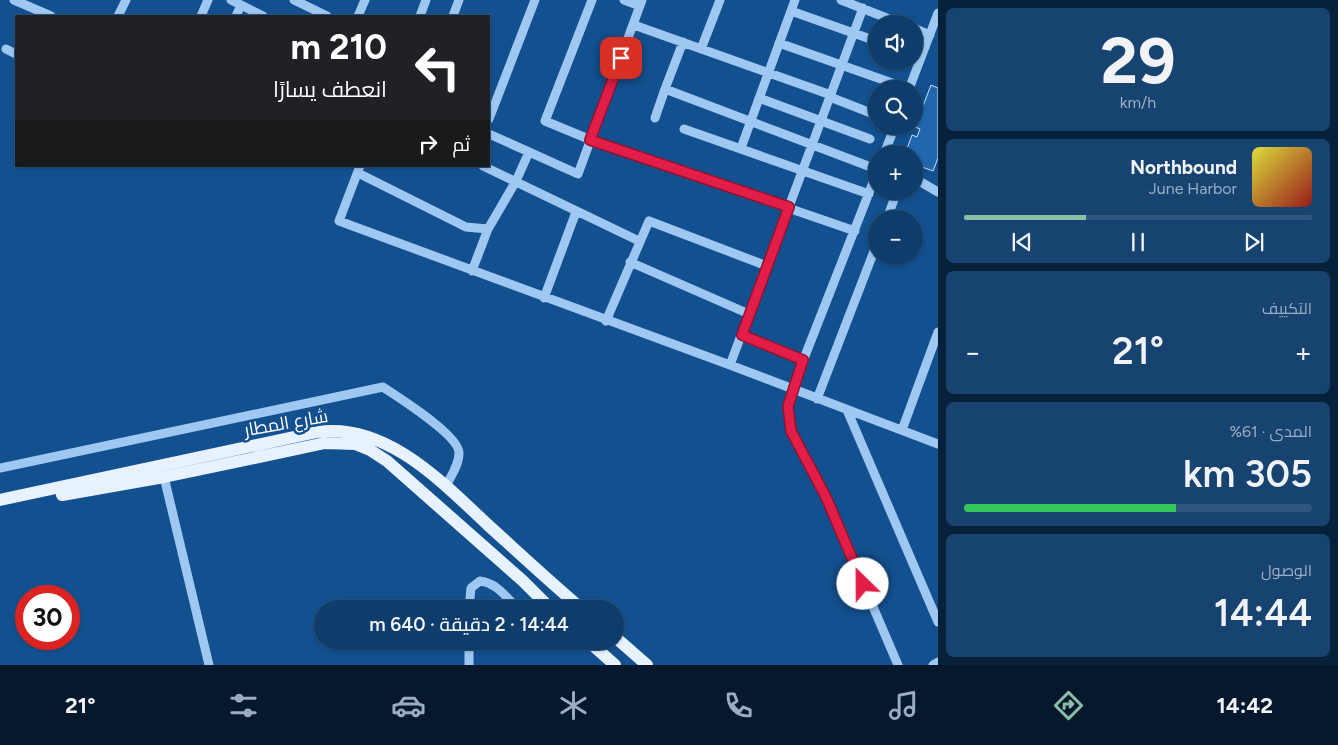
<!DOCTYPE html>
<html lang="ar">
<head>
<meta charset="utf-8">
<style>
	:root { --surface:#0e3c6b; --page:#174371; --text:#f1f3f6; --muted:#9badc1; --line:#2e567e; --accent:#8abfa5 }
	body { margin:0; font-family:Figtree,Cairo,sans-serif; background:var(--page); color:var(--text); direction:rtl; height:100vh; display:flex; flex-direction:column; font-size:19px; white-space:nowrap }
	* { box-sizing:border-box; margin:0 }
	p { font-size:16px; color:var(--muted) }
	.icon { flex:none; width:28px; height:28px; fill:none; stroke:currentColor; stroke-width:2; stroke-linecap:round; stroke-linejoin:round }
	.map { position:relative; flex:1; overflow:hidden; direction:ltr }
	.side { display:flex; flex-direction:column; gap:8px; padding:8px; background:#08213b; width:400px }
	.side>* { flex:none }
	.banner { position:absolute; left:15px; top:15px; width:475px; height:152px; border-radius:0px; box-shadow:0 1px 4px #0004,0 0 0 1px var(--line); direction:rtl; background:#202124; color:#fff; overflow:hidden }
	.fabs { position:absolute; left:868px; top:15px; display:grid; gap:10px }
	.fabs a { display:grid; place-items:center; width:55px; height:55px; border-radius:50%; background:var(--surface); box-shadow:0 1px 4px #0004,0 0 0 1px var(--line); font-size:25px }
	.speed { position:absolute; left:15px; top:585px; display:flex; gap:10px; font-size:25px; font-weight:700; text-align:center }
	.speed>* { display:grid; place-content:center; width:65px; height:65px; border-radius:50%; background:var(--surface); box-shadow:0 1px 4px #0004,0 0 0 1px var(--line); line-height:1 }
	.speed .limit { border:8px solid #d22; background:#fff; color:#111 }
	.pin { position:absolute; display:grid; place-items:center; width:42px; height:42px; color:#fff; margin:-21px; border-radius:10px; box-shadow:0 2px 8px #0006 }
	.me { position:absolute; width:55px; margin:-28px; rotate:337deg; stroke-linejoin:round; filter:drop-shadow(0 0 4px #0008) }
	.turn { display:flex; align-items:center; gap:18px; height:105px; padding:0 20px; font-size:22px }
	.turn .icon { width:65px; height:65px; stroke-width:2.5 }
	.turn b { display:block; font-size:35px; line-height:42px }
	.then { display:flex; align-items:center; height:48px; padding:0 20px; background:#0003; gap:10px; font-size:19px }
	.big { font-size:38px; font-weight:600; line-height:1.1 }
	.side .widget { flex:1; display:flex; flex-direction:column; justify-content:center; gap:8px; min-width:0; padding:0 18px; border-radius:8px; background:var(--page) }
	.side .dial { align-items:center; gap:0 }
	.dial b { font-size:65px; line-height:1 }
	.song { display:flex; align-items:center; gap:15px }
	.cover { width:60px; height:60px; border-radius:8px; background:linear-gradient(135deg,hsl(60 70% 55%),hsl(0 70% 35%)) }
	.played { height:5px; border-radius:2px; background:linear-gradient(90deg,var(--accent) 35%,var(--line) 35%) }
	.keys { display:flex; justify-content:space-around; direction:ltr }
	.heat { display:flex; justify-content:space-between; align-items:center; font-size:28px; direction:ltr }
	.charge { height:8px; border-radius:4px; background:linear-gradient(90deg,#34c759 61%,var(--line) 0) }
	.trip { position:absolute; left:314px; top:600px; width:310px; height:50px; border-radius:25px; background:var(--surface); box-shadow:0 1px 4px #0004,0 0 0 1px var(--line); font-weight:600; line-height:50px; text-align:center; direction:rtl }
	.menu { display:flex; height:80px; justify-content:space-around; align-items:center; background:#06182b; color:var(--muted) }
	.menu .icon { width:35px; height:35px }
	.menu .current { color:var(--accent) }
	.menu b { font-size:22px; color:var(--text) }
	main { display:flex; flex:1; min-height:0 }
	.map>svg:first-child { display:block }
	.building { fill:#2167af; stroke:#c5e1fc }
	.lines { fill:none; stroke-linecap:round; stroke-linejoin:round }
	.minor { stroke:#9ec8f1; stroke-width:9 }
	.major { stroke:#e8f2ff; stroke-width:12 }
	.route-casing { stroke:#92132f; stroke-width:12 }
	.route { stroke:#e11d48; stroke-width:9 }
	.labels { text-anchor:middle; stroke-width:5; stroke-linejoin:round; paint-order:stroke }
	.street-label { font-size:18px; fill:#fff; stroke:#13508f }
</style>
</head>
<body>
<main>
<section class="side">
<div class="widget dial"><b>29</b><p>km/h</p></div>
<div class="widget">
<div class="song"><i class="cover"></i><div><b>Northbound</b><p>June Harbor</p></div></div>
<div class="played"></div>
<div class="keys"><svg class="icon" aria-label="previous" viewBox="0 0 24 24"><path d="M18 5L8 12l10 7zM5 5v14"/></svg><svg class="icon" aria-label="pause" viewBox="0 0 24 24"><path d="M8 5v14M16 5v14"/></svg><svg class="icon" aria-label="next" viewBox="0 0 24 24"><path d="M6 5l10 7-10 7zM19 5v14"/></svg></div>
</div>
<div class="widget"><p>التكييف</p>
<div class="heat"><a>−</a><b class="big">21°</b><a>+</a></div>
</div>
<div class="widget"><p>المدى · 61%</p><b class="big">305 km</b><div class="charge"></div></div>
<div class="widget"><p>الوصول</p><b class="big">14:44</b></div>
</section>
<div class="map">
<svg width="938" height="665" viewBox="0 0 938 665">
	<rect width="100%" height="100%" fill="#13508f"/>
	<path class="building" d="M931,85L938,88V158L933,171L914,164V154H905L912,135L917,137L920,129L915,127Z"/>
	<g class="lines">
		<path class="minor" d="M14,0L51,16
			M231,0L263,16
			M294,0L327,16
			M592,0L545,121L591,140L855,231
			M624,0L640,6
			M841,0L902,24
			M791,11L876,41
			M118,16L126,0
			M201,16L208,0
			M236,16L241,5
			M358,16L365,0
			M420,16L426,0
			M453,16L459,0
			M634,25L831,95
			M914,28L930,35
			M683,42L665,89L876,169
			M779,43L909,89
			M6,49L16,54
			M701,49L720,0
			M909,89L938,13
			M830,97L876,115
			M759,98L870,139
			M655,118L665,89
			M489,119L535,0
			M684,129L869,194
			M489,134L578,174L642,0
			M741,148L795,0
			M884,154L895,126
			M360,166L339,221L730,365L938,444
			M483,166L639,241
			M358,173L466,227L488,229L516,181L529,152
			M876,175L792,389L788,406L791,431L826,497L898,665
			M914,178L938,192
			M887,219L897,191
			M630,262L749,314
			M472,271L488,229
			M544,298L576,212
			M606,321L649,221L767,266
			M741,335L803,360
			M730,365L863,8
			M817,399L876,246
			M847,410L938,622
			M902,430L938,332
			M0,468L383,387C399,398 459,435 459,453C459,465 451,476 446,486
			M164,477L209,665
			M469,609L471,588L480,581C497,583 506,597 518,609
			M469,665V641
			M933,665L938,662"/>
		<path class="major" d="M62,495L164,477L325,443L355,444L370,450L387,461L523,581L551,609
			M0,500L317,432C386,422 442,482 488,525C519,553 550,582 582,609
			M615,637L647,665
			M588,641L615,665"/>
	</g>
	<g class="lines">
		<defs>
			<path id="route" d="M621,58L590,140L789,207L742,335L803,360L788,406L791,431L826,497L863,584"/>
		</defs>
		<use href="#route" class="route-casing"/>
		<use href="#route" class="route"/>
	</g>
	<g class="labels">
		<g class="street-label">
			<text transform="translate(286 423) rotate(-10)" y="6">شارع المطار</text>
		</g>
	</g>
</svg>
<div class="fabs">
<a><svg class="icon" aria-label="sound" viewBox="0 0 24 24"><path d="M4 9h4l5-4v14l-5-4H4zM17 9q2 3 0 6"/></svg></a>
<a><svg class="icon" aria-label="search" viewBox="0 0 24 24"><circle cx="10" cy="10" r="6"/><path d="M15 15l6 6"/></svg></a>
<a>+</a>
<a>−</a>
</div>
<div class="speed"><div class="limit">30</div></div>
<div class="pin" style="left:621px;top:58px;background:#d93025"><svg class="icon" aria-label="arrive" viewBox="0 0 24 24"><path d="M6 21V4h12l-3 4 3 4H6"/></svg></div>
<svg class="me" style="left:863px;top:584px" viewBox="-20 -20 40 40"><circle r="19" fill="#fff"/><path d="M0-13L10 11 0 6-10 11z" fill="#e11d48"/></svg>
<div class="trip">14:44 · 2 دقيقة · 640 m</div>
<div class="banner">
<div class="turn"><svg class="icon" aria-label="left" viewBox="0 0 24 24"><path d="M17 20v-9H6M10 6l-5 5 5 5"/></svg><div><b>210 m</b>انعطف يسارًا</div></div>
<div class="then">ثم<svg class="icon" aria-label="right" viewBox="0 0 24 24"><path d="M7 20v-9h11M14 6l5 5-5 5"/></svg></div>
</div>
</div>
</main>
<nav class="menu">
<b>14:42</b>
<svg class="icon current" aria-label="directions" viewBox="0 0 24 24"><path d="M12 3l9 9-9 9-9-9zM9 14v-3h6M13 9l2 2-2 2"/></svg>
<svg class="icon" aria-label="music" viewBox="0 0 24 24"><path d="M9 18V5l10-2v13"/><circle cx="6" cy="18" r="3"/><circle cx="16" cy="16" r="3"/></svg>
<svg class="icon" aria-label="phone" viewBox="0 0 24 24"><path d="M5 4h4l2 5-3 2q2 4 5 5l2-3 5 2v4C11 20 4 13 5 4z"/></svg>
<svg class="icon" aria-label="climate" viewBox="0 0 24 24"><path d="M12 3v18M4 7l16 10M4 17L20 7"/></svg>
<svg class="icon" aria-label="car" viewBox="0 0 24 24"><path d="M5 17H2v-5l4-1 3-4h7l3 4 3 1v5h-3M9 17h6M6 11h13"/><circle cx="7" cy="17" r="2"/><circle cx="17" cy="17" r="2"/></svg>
<svg class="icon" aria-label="filters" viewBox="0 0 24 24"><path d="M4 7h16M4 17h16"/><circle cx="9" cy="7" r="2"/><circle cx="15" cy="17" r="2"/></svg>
<b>21°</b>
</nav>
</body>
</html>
